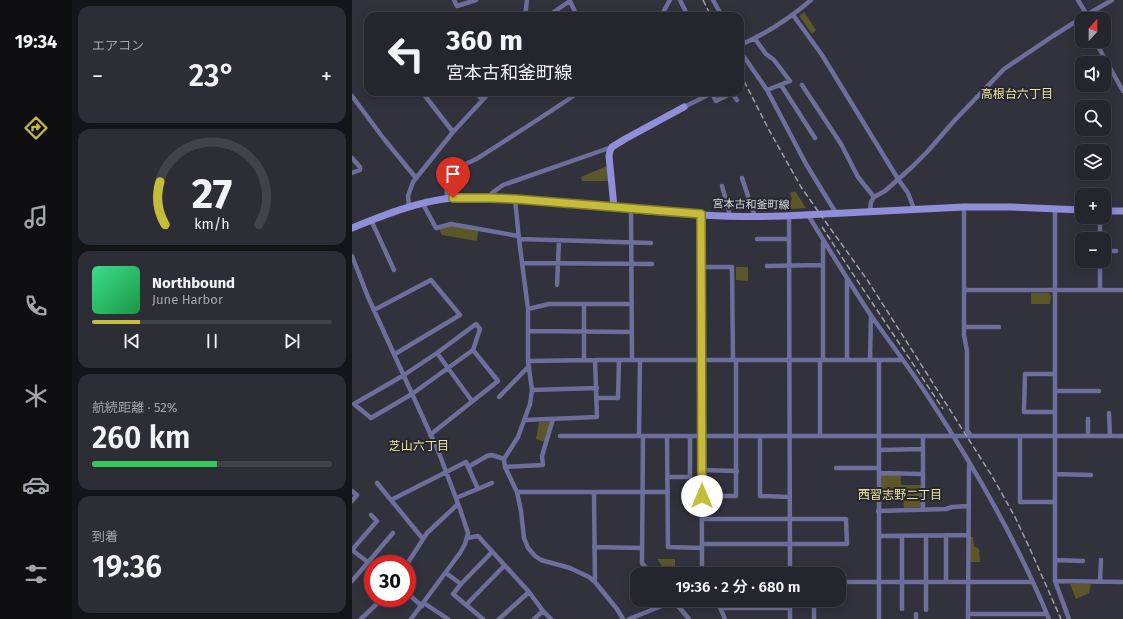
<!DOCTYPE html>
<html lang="ja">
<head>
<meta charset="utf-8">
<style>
	:root { --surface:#25262d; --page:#2d2e35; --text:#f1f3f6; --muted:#a3a5aa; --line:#424349; --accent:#c6bc3c }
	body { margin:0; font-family:"Fira Sans","Noto Sans JP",sans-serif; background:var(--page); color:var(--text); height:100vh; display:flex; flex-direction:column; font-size:15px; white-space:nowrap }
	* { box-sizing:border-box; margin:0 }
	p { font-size:13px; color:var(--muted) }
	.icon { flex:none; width:22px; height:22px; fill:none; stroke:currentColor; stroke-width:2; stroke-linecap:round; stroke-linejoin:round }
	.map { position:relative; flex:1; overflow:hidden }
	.sheet { display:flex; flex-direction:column; gap:6px; padding:6px; background:#141519; width:280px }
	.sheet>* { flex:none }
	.top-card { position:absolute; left:12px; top:12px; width:380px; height:84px; border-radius:12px; box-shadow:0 2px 10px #0003,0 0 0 1px var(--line); background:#25262d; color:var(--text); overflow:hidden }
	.needle { width:26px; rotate:21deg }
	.fabs { position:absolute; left:723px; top:12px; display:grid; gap:8px }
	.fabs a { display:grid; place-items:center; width:36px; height:36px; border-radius:8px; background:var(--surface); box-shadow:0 2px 10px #0003,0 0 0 1px var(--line); font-size:20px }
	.speed { position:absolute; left:12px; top:555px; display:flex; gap:8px; font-size:20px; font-weight:700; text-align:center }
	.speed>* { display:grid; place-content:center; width:52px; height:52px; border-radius:50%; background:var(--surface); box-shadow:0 2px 10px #0003,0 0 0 1px var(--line); line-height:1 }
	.speed .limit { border:6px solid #d22; background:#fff; color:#111 }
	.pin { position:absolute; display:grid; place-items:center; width:34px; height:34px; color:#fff; margin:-41px -17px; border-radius:50% 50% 50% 0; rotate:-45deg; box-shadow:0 0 4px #0007 }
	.pin .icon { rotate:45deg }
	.me { position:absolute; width:44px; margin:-22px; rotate:0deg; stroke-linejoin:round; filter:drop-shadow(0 0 3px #0008) }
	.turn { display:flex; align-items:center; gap:14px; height:84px; padding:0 16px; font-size:18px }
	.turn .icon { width:52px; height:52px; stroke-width:2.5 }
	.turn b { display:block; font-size:28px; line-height:34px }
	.big { font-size:30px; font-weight:600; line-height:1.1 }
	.sheet .widget { flex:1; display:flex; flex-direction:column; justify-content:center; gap:6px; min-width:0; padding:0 14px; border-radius:12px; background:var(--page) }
	.sheet .dial { align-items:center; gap:0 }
	.dial svg { height:104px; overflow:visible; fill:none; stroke:var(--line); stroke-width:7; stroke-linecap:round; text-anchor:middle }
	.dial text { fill:var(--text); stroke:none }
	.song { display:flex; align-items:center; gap:12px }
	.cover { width:48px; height:48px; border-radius:6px; background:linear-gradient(135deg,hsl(150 70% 55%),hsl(140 70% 35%)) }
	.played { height:4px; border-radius:2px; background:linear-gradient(90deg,var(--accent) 20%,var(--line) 20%) }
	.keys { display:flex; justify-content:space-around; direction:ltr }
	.heat { display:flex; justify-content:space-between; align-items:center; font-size:22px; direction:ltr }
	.charge { height:6px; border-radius:3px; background:linear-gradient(90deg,#34c759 52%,var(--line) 0) }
	.trip { position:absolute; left:278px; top:567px; width:216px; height:40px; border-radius:12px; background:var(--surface); box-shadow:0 2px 10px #0003,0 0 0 1px var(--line); font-weight:600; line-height:40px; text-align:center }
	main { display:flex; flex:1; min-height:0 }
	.menu { display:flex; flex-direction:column; width:72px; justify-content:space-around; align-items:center; background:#0f0f12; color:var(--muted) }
	.menu .icon { width:28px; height:28px }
	.menu .on { color:var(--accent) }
	.menu b { font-size:18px; color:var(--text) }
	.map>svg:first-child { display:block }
	.green { fill:#5b5728 }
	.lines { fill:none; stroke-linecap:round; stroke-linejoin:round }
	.street { stroke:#6e6e9c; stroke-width:4.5 }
	.secondary { stroke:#8f8ed8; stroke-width:7 }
	.rail { stroke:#a0a1a8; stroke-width:1.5; stroke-dasharray:6 3; stroke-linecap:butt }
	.route-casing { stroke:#817a27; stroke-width:10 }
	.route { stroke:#c6bc3c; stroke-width:7 }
	.labels { text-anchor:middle; stroke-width:4; stroke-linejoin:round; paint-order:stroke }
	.street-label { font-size:11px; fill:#d6d7dd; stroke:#282832 }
	.neighbourhood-label { font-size:12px; fill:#ede798; stroke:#282832 }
</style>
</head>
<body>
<main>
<nav class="menu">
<b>19:34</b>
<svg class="icon on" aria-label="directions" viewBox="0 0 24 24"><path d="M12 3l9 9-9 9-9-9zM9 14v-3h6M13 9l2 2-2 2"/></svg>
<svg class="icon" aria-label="music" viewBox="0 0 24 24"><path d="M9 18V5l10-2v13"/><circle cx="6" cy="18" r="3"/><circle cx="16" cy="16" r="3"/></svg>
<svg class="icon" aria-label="phone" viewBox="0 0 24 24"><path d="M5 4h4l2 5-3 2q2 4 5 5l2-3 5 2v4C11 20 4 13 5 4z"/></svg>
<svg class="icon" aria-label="climate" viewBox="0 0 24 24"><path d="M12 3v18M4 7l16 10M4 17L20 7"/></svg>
<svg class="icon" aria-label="car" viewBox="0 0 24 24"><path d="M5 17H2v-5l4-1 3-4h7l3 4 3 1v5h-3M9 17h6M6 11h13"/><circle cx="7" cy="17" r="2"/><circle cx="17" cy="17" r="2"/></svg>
<svg class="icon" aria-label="filters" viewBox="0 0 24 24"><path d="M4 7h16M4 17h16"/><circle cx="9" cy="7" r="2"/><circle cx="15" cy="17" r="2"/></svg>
</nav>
<section class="sheet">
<div class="widget"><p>エアコン</p>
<div class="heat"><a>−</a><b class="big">23°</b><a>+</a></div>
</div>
<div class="widget dial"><svg viewBox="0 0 100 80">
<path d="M14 69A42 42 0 1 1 86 69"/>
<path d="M14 69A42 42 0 0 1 10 36" stroke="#c6bc3c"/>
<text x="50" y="56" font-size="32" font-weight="700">27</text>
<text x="50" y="72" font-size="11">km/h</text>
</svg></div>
<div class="widget">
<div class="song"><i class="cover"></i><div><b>Northbound</b><p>June Harbor</p></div></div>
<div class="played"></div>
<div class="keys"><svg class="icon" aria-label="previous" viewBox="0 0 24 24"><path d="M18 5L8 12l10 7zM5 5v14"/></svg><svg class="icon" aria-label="pause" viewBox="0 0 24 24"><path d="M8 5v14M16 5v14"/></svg><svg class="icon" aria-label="next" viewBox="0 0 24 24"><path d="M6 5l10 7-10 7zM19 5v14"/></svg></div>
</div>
<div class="widget"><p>航続距離 · 52%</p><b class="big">260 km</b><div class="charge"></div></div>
<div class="widget"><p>到着</p><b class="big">19:36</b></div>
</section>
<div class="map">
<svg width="771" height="619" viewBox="0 0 771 619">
	<rect width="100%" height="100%" fill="#31323c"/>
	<path class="green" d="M452,12L464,30L460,34L448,17V15Z
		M255,166L256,181H230L229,177Z
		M443,191L454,208L439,209L437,206L440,199L438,193Z
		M99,225L126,231L125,241L90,235L87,229Z
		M384,267H396V281L384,280Z
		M679,293H697L699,296L698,304H679Z
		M187,422H198L193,442L184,439Z
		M530,475H549V485H570V505L568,507L552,508L551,500H529L528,477Z
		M618,537H621L622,546L627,549L628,562H618Z
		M305,559H323V574H316Z
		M718,584H739L737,593L724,599Z"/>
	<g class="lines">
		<path class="street" d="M102,0L105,6L124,0
			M328,0L336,16
			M361,0L370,16
			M726,0L735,15
			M441,15L470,55L546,179L556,193L562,209
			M173,16L175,0
			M196,16L218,1L225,16
			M309,16L318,0
			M731,19V17L760,0
			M403,39L414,54L422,60L438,81L415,90
			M743,41L771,91
			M388,45C414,34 438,18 459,0
			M388,51L415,90L454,164L484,213
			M429,85L463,138
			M450,85L489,144L506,177L522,197
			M70,92L101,132
			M124,92L130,100
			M359,92L364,101L380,93L385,100
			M0,96L32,139L64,178
			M332,107L360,93
			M0,158L8,167V170L0,173
			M390,178L403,217
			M370,186L377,211V216
			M138,198L140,193L151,185L260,147
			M95,199C95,191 93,181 97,175C101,169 119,162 126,158C160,136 194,115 227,92
			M163,199L167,239L176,309V361L180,390L178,404L166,437L152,459L153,467L165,492L169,511L172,538L176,548L183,556L189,560L218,568L237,577L243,582L265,609L271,619
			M71,204L84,228L99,224L166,236
			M57,207L56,196L61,182L101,132L138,92
			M612,207V335L615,351V430L619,436
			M279,209L280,360
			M703,209V581L771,582
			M518,211L519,202L522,197L533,191L560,167L576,151L602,121L652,69L701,36L731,17
			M349,215L350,574
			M456,215C477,249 498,284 520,317C540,345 561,373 579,401C624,470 666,543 697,619
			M437,216L438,574
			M748,217V239
			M19,220L42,270
			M167,239L299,243
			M405,239H437
			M471,242V360
			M752,251H764
			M0,256L16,297L87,453L108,509L116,533L113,544L108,553L59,619
			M170,263L300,264
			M415,266L471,265
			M349,267H380L381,360
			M205,285L207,241
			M612,290H771
			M748,290V261
			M176,309L197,304H280
			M22,310L79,280L108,315L43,354
			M124,324L128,329L121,350L60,394L19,418L2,404L52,375L85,353Z
			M612,327H647
			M177,331L280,332
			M85,353L120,401
			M232,360V304
			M495,360V278
			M518,360L519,316
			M527,360V619
			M176,361L243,360H550
			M180,390L245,388
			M703,391H747
			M147,397L177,366
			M245,398H266L267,360
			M703,412H672L673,374H703
			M757,413L758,436
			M172,420L245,417L243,360
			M78,435L146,381L121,350
			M208,436H771
			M287,436L288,360
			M291,436L290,563L299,574
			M315,436L316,547L350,548
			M408,436V496L438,497
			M468,436V360
			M571,436V510
			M668,436V502H703
			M736,436V419
			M527,450L571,449
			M116,467L135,456L140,455L152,459
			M153,467L191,465L190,456L201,419
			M484,468H527
			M350,470L385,471
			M527,473L571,474
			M703,474L739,475
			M316,477H338V436
			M25,483L71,539
			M0,491L5,495L0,501
			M165,492H316
			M242,493L243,582
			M350,496H384V360
			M104,498L140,483
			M39,500L114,462L126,489
			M526,511L594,509L600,507L617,506
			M19,515L25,521L0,550L21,566
			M350,519H494L495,544H350
			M594,535V582
			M527,536L616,535
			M550,536V609
			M574,536V610
			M115,538L126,536L177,592L191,611L199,619
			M242,547L290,548
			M703,560L731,561
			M55,564L75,533L106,504
			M94,573L109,584
			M0,581L41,533
			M703,581L717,619
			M487,582H681
			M748,582L749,560
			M55,593L70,606
			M321,600L337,619
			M365,600L373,619
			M438,600V619
			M72,603L96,619
			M114,605L152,566
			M368,608H438
			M616,614H695
			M9,619L31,598
			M131,619L101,594L109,584L140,552
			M147,619L177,592
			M182,619L191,611
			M277,619L322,601
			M462,619V600
			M564,619V614
			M616,619L617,465"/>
		<path class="secondary" d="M262,207L257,156L258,151L260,147L273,139L332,107
			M752,211H771
			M0,228C32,215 64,202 99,198C133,194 171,200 205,203C280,209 356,219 432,216L612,207H659L730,210"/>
		<path class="rail" d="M351,0L359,16
			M388,73L417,130L449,187L468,214L516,281L640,476L663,517L678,549L709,619
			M470,227L497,268L591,409"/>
	</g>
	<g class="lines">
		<defs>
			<path id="route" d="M101,198H138L163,199L349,214L350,496"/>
		</defs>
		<use href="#route" class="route-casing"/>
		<use href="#route" class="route"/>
	</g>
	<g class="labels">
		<g class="street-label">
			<text transform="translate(399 204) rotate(1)" y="4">宮本古和釜町線</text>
		</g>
		<g class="neighbourhood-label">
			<text x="665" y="98">高根台六丁目</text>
			<text x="67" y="450">芝山六丁目</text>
			<text x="548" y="499">西習志野二丁目</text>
		</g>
	</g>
</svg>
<div class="fabs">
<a><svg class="needle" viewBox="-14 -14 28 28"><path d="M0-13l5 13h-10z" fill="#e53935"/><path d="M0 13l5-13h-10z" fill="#a3a5aa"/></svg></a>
<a><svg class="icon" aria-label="sound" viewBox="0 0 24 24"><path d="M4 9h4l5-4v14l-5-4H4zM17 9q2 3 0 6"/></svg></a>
<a><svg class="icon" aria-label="search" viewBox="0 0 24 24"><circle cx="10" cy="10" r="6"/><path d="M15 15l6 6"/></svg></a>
<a><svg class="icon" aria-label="layers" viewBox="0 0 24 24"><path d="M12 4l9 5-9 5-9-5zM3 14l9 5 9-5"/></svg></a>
<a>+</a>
<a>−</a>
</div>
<div class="speed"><div class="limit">30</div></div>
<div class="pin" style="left:101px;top:198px;background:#d93025"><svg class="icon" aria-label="arrive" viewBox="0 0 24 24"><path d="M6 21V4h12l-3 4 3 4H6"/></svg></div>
<svg class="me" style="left:350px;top:496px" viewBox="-20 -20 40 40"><circle r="19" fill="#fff"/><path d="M0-13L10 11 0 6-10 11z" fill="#c6bc3c"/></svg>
<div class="trip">19:36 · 2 分 · 680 m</div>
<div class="top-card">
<div class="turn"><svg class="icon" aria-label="left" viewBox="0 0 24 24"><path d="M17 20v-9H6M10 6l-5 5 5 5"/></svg><div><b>360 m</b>宮本古和釜町線</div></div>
</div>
</div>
</main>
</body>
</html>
